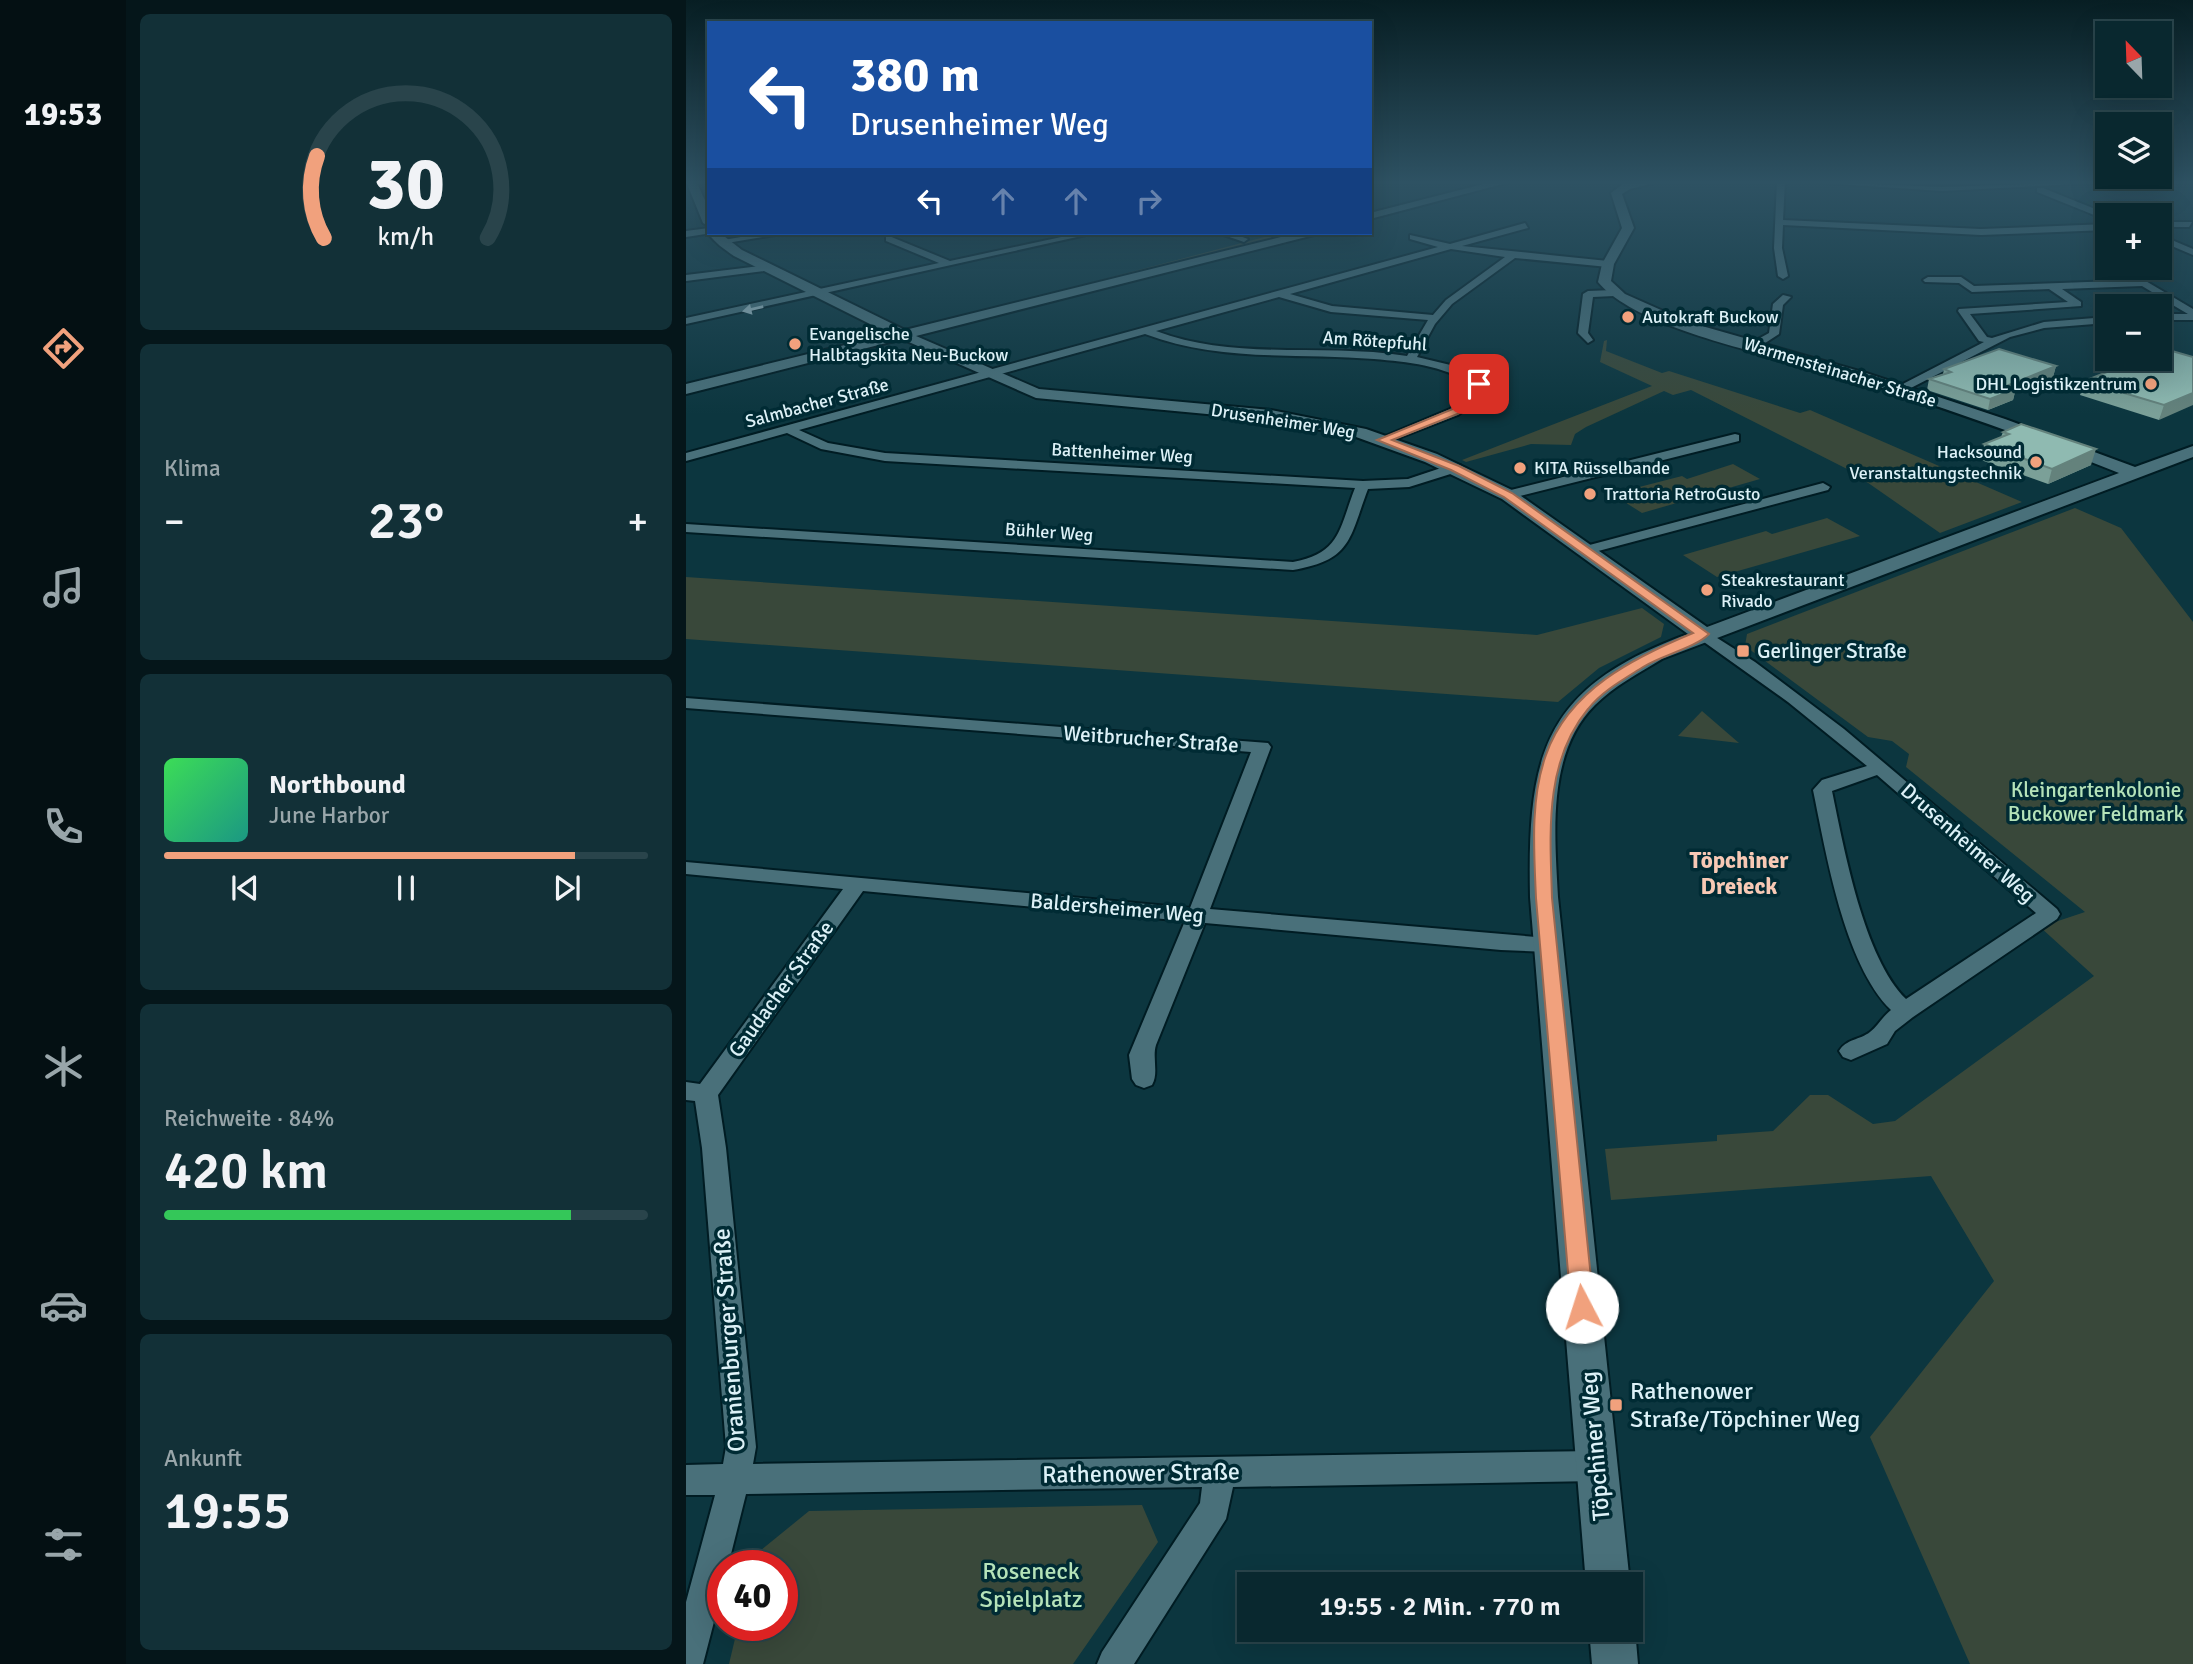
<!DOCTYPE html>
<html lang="de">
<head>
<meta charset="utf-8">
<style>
	:root { --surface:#09282f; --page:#123037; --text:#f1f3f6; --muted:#99a6aa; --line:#29444b; --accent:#f1a17d }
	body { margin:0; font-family:Signika,sans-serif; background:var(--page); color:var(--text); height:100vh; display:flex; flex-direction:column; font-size:26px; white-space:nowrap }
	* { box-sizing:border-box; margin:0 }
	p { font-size:23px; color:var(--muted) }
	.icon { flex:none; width:38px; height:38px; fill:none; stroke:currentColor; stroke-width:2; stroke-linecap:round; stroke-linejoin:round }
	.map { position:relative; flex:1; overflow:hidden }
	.panel { display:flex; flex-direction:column; gap:14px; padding:14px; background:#05161a; width:560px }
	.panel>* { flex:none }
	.banner { position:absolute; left:21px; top:21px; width:665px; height:214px; border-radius:0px; box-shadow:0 7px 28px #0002,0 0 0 2px var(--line); background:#1a4fa0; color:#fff; overflow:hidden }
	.needle { width:46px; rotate:337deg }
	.tools { position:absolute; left:1409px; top:21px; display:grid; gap:14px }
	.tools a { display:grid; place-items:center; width:77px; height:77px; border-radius:0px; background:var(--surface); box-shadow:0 7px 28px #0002,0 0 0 2px var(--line); font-size:35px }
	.speed { position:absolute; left:21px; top:1550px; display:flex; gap:14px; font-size:35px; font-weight:700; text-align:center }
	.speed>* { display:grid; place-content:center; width:91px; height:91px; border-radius:50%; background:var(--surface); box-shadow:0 7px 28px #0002,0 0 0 2px var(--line); line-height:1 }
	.speed .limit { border:10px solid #d22; background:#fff; color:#111 }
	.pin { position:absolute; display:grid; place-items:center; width:60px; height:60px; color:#fff; margin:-30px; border-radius:14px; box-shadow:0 4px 10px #0006 }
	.me { position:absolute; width:77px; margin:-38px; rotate:355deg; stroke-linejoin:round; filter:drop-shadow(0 0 5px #0008) }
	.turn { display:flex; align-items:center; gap:24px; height:147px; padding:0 28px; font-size:32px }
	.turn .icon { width:91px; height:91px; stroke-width:2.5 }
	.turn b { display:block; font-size:49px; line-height:60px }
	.lanes { display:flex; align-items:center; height:66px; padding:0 28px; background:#0003; justify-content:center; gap:35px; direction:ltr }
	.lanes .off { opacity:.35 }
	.big { font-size:52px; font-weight:600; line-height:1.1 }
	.panel .widget { flex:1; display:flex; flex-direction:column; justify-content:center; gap:10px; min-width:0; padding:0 24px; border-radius:10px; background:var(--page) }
	.panel .dial { align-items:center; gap:0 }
	.dial svg { height:182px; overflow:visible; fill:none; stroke:var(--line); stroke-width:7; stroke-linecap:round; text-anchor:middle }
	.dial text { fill:var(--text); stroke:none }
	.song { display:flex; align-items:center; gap:21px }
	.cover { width:84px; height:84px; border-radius:10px; background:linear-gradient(135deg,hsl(130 70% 55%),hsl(170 70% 35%)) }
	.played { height:7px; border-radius:4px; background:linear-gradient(90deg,var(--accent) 85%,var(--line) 85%) }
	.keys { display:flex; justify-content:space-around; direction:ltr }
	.heat { display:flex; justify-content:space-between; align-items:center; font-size:38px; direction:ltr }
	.charge { height:10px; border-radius:5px; background:linear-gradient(90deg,#34c759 84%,var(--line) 0) }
	.trip { position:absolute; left:551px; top:1572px; width:406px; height:70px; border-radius:0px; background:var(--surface); box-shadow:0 7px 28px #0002,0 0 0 2px var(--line); font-weight:600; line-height:70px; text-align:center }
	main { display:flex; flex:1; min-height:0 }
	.tabs { display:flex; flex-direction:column; width:126px; justify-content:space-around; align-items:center; background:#041013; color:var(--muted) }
	.tabs .icon { width:49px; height:49px }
	.tabs .on { color:var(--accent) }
	.tabs b { font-size:32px; color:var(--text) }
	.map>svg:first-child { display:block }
	.green { fill:#39483a }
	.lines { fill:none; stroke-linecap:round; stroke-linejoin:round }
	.street-casing { stroke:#001c23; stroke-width:4 }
	.secondary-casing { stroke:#001c23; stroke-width:4 }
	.street { fill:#49707a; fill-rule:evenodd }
	.secondary { fill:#49707a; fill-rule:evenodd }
	.wall { fill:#7ba098 }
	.shaded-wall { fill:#64827c }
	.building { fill:#8fbab1; stroke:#64827c; stroke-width:2 }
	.oneway { fill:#a1bdc5 }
	.route { fill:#f1a17d; stroke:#9d6951; stroke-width:2 }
	.poi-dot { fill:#f1a17d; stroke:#002b34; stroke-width:2.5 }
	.labels { text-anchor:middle; stroke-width:7; stroke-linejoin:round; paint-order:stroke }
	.far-poi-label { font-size:18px; fill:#dcf1f7; stroke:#002b34; text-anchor:start }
	.far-street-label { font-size:18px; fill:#dcf1f7; stroke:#002b34 }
	.poi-label { font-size:21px; fill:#dcf1f7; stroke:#002b34; text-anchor:start }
	.street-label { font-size:21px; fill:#dcf1f7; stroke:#002b34 }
	.park-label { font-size:21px; fill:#b5e3b9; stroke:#002b34 }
	.neighbourhood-label { font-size:23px; font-weight:bold; fill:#f7c9b5; stroke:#002b34 }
	.near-street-label { font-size:24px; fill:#dcf1f7; stroke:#002b34 }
	.near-poi-label { font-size:24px; fill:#dcf1f7; stroke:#002b34; text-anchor:start }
	.near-park-label { font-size:24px; fill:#b5e3b9; stroke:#002b34 }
</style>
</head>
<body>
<main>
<nav class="tabs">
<b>19:53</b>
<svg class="icon on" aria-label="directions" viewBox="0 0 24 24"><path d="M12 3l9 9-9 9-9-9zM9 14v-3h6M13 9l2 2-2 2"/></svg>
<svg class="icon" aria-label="music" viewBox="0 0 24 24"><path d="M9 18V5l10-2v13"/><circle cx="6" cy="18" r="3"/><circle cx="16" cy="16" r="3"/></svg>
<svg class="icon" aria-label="phone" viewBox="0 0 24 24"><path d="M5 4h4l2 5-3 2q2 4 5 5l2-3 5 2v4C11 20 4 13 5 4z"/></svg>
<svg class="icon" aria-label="climate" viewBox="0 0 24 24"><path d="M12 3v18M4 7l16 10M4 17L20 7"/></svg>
<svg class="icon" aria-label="car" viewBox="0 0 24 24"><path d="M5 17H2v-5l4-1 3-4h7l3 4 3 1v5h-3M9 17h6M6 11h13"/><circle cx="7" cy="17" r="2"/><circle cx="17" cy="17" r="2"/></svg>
<svg class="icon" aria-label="filters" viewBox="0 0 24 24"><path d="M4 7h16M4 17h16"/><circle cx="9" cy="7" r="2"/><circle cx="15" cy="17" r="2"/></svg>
</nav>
<section class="panel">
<div class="widget dial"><svg viewBox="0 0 100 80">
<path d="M14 69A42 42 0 1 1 86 69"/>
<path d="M14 69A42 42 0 0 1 11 33" stroke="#f1a17d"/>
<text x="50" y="56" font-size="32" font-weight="700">30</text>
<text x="50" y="72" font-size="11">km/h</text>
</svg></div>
<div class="widget"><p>Klima</p>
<div class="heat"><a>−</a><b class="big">23°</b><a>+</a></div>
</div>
<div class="widget">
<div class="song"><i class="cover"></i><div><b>Northbound</b><p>June Harbor</p></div></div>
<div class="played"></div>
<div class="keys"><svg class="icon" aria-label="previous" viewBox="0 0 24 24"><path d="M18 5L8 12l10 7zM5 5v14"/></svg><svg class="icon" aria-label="pause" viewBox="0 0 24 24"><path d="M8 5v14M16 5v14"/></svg><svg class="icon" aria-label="next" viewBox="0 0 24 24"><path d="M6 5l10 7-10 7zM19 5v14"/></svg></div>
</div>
<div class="widget"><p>Reichweite · 84%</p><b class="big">420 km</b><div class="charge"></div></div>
<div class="widget"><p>Ankunft</p><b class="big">19:55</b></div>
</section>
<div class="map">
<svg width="1507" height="1664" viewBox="0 0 1507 1664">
	<rect width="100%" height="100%" fill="#0c363f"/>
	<path class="green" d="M594,233H617L269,318Z
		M921,340L920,351L976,373L983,371L1114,413L1124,410L1336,502L1254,533L1165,471L1005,390L987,395L978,391L900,427L889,434L885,445L845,444L780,462L776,460L966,386L914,362L918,341Z
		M1047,464L1074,479L956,513L926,494L996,476L1001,479Z
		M1389,508L1435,528L1507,622V1664H1284L1184,1437L1308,1281L1245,1176L925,1200L919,1149L1031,1141V1135L1087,1131L1124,1095H1142L1187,1124L1209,1121L1408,976L1354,927L1399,912L1220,767L1223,754L1206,741L1182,737L1059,646L1061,634Z
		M1141,518L1174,536L1031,577L997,555L1080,531L1086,534Z
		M0,577L851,635L956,608L978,624L975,637L913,668L872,702L0,639Z
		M1016,711L1053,743L992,736Z
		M456,1505L472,1542L387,1664H43L52,1626H96V1566H67L69,1555L123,1511Z"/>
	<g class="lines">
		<defs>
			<path id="street" d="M1091,181H1099L1097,220L1295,229L1421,224V230L1295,235L1097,225L1096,248L1102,276L1097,279L1092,276L1088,248Z
				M1107,181L1256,187L1447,181L1256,191Z
				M1351,188H1357L1424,215H1421V220L1418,219L1351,192Z
				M1506,222L1503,227H1474V222Z
				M839,223L842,228L776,246L922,261L927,264L922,267L829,258L766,304L749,324L731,357L777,368L795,380L799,394L772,415L700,443L690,440L764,409L787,393L786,384C756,365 722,362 688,359C611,353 532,362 459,334L113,430L142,443L199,453L677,481L722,479L764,465H774V471L723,487L682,489C663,539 666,560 607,570L0,532V524L607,562C655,553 653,529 669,488L199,461L135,449L101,433L0,461V453L752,247L724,239V235L764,244ZM765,249L819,257L760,300L747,315L646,306L604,294ZM593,297L645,312L742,320L721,356C638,343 549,361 470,331Z
				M23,228V233H26L0,237V231Z
				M79,233H101L35,244L31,241Z
				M394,233H409L0,324V318L253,263L200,241V237L203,236L264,261Z
				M532,233H545L562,239L558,242Z
				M1474,235L1507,249V255L1474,241Z
				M83,265L86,266V270L0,281V275Z
				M1242,277H1275L1288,286L1458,280L1507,309V320H1474V314H1502L1485,304H1450L1448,302L1453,299L1476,298L1456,286L1376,289L1395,302V306L1284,314L1301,337L1306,338L1358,322L1421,317V323L1358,328L1324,337L1219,391H1211V387L1298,342L1293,341L1272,311L1273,309L1382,302L1363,289L1286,292L1273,283L1239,282L1237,280Z
				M902,291L928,290L933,293L928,296L907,297L902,333L907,340L902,343L892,333L897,294Z
				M1097,295L1105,297L1097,305L1093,334L1073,347H1065V343L1083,333L1087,304Z
				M1049,434L1053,435V441L822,499L815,495L817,492Z
				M1137,483L1144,487L1142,490L901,554L894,550L896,547Z
				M1017,629L1069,662L1158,729L1371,909L1374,914L1371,919L1227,1017L1209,1031L1201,1044L1165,1060L1157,1057L1153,1051C1160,1039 1174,1040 1184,1032C1192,1026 1196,1017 1205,1010C1158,964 1140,853 1127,790L1136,780L1181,766L1102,702L1011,637L1009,634L1011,631ZM1191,775L1350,913L1220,999C1178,958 1158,849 1146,791Z
				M0,698L582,743L585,747L524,909L862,938L870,940L873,945L870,950L862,952L815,950L519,923L470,1045C466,1058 473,1073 466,1085L458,1088L450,1085L446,1079L443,1055L499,921L177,891L32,1095L40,1148L70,1447L67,1464L911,1451L922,1455L926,1466L922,1477L911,1481L547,1487L540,1519L448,1664H411L416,1652L514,1503L516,1487L60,1494L42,1566H37V1587L17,1664H0V1602L29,1495H0V1465L37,1464L40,1447L16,1148L9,1101L0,1100V1082L14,1084L157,889L0,874V862L504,908L565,752L0,708Z"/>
			<path id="secondary" d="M0,181H10L23,209V226L17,223Z
				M809,181H828L684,219V213Z
				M950,181H976L944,189L936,194L948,228L928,264L925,281L939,294L1002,322L1180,373L1319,419L1449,467L1507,446V457L976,659C953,673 928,686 909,705C860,753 869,836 872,897L944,1584H900L844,897C841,752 858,687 1002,634L816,499L739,462L670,437L585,420L350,398L216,339L0,394V384L204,334L48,256C38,249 29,243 22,233L23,232L34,233L56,250L219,330L611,233H630L628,235L230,336L353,389L585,410L680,429L751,454L828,491L1021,627L1433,473C1348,439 1260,409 1173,380C1107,359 954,333 912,282L916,264L936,228L925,193L937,184Z
				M945,1620L949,1629L952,1664H906L903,1629H945Z"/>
		</defs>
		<use href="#street" class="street-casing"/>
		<use href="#secondary" class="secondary-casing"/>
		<use href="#street" class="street"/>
		<use href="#secondary" class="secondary"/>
	</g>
	<path class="wall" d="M1507,357L1473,420L1394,395L1398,381Z
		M1370,366L1367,377L1329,392L1327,400L1302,410L1241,390L1243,379L1257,374L1258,369Z
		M1317,432L1405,465L1362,484L1295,460L1298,444L1315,437Z"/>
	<path class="shaded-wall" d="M1370,366L1367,377L1329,392L1327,400L1302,410L1304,399L1320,386Z
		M1507,393V405L1473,420L1478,405Z
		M1410,449L1405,465L1362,484L1366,469Z"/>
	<path class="building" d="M1313,349L1370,366L1320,386L1330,389L1304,399L1243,379L1265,372L1258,369Z
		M1479,349L1507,357V393L1478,405L1398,381L1454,359H1474V351Z
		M1335,424L1410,449L1366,469L1298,444L1323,434L1317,432Z"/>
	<defs><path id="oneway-solid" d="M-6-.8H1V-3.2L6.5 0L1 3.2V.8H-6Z" transform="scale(1.75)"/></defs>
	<use class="oneway" href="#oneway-solid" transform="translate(67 309) rotate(167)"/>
	<linearGradient id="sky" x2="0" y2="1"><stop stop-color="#071e23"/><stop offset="0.44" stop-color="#2e5263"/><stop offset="1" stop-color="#2e5263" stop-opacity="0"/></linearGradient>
	<rect width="1507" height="414" fill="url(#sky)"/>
	<path class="route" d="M789,382H796L797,394L779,411L706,440L773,466L826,493L1023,634C1009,648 976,655 957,667C938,679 916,691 902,709C858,762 864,833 866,898L908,1307L904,1314L896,1317L888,1314L885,1307L850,898C848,851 844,799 860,755C882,690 949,657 1007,633L818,497L765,470L691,440L772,407L788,393Z"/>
	<g class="poi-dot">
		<circle cx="942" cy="317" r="7"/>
		<circle cx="109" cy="344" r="7"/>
		<circle cx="1465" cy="384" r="7"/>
		<circle cx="1350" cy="462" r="7"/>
		<circle cx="834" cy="468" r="7"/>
		<circle cx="904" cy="494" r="7"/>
		<circle cx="1021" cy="590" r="7"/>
		<rect x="1050" y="644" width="14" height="14" rx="3.5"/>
		<rect x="923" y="1398" width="14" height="14" rx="3.5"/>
	</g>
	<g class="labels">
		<g class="far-poi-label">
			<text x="956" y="323">Autokraft Buckow</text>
			<text x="123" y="340">Evangelische<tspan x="123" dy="21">Halbtagskita Neu-Buckow</tspan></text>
			<text x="1451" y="390" text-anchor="end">DHL Logistikzentrum</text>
			<text x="1336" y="458" text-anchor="end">Hacksound<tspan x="1336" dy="21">Veranstaltungstechnik</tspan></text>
			<text x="848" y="474">KITA Rüsselbande</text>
			<text x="918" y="500">Trattoria RetroGusto</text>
			<text x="1035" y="586">Steakrestaurant<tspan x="1035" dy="21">Rivado</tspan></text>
		</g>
		<g class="far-street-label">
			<text transform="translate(689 341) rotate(4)" y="6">Am Rötepfuhl</text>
			<text transform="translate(1154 372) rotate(17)" y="6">Warmensteinacher Straße</text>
			<text transform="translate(131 403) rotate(-15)" y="6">Salmbacher Straße</text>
			<text transform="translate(597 421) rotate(9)" y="6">Drusenheimer Weg</text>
			<text transform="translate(436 453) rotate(3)" y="6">Battenheimer Weg</text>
			<text transform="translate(363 532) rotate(4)" y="6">Bühler Weg</text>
		</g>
		<g class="poi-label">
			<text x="1071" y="658">Gerlinger Straße</text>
		</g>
		<g class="street-label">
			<text transform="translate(465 739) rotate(4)" y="7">Weitbrucher Straße</text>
			<text transform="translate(1282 843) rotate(41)" y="7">Drusenheimer Weg</text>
			<text transform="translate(431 908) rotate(5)" y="7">Baldersheimer Weg</text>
			<text transform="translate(95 989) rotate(-54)" y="7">Gaudacher Straße</text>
		</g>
		<g class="park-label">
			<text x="1410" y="797">Kleingartenkolonie<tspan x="1410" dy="24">Buckower Feldmark</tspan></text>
		</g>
		<g class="neighbourhood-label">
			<text x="1053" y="868">Töpchiner<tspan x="1053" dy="26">Dreieck</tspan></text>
		</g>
		<g class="near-street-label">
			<text transform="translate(43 1340) rotate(-94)" y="8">Oranienburger Straße</text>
			<text transform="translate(909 1446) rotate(-95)" y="8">Töpchiner Weg</text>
			<text transform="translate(455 1473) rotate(-1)" y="8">Rathenower Straße</text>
		</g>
		<g class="near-poi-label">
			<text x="944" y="1399">Rathenower<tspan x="944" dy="28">Straße/Töpchiner Weg</tspan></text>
		</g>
		<g class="near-park-label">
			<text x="345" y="1579">Roseneck<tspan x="345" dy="28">Spielplatz</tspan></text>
		</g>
	</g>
</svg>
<div class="tools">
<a><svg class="needle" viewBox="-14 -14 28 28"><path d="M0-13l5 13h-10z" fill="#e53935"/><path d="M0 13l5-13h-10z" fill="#99a6aa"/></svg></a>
<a><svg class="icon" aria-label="layers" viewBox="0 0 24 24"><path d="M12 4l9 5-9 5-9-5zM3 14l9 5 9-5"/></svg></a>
<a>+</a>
<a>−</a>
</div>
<div class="speed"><div class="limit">40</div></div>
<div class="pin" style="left:793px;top:384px;background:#d93025"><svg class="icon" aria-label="arrive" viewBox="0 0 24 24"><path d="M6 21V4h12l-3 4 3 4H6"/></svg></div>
<svg class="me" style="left:896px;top:1307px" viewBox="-20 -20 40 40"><circle r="19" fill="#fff"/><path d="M0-13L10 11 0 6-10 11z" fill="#f1a17d"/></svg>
<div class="trip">19:55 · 2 Min. · 770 m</div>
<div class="banner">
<div class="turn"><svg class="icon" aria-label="left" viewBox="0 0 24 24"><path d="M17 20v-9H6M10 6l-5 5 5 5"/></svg><div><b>380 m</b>Drusenheimer Weg</div></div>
<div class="lanes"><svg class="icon" aria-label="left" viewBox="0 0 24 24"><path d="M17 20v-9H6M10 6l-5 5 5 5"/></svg><svg class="icon off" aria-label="ahead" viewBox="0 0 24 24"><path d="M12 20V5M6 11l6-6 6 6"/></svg><svg class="icon off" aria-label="ahead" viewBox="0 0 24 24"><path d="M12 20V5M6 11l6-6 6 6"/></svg><svg class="icon off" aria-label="right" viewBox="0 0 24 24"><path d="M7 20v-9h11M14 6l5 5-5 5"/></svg></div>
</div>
</div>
</main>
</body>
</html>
